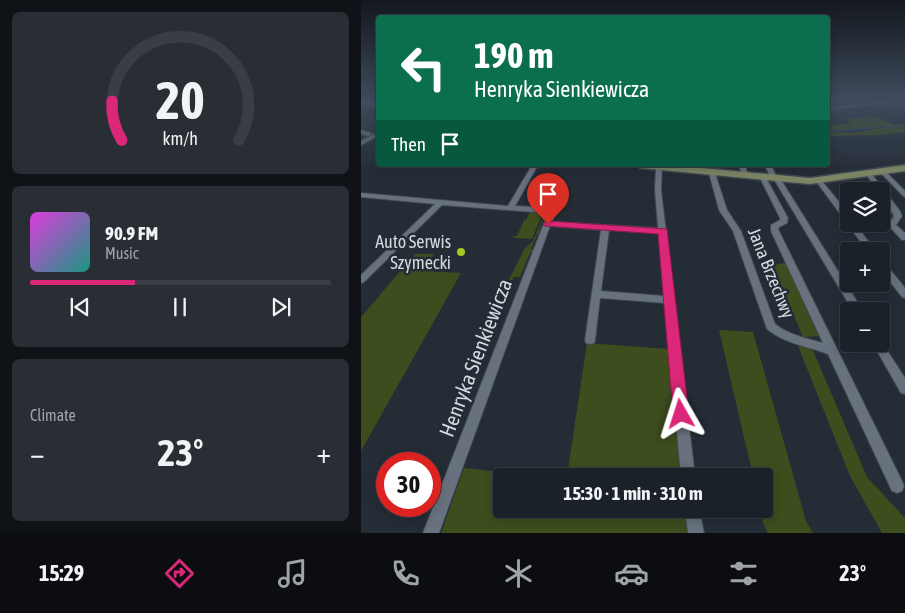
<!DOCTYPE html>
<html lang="en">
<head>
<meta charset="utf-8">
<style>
	:root { --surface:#1b2128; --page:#282e34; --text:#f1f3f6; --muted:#a0a3a8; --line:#393e45; --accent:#db2777 }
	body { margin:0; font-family:"Asap Condensed",sans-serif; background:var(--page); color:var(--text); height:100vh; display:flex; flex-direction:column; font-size:19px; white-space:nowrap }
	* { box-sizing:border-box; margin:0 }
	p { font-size:16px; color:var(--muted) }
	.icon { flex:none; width:28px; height:28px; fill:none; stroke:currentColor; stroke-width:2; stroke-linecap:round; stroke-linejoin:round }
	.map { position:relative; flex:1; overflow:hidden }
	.details { display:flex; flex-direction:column; gap:12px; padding:12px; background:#0f1216; width:361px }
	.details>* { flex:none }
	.top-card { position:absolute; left:15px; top:15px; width:454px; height:152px; border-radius:5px; box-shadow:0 2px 12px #0003,0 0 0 1px var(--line); background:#0b6e4f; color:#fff; overflow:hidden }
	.fabs { position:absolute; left:479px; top:182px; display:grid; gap:10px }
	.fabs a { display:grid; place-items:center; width:50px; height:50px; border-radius:5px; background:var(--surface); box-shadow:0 2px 12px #0003,0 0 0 1px var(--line); font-size:25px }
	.speed { position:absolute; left:15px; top:452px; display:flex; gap:10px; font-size:25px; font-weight:700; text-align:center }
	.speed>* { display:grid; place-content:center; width:65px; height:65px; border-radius:50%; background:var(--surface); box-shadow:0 2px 12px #0003,0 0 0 1px var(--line); line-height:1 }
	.speed .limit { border:8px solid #d22; background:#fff; color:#111 }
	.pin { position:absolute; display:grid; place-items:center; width:42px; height:42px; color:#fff; margin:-51px -21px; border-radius:50% 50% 50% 0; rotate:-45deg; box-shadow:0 0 5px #0007 }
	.pin .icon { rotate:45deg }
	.me { position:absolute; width:55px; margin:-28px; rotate:354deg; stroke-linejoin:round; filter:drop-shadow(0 0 4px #0008) }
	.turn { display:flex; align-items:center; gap:18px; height:105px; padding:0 15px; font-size:22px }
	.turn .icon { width:65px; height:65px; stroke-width:2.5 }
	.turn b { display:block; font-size:35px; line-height:42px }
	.then { display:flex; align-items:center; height:48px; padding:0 15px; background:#0003; gap:10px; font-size:19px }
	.big { font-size:38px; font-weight:700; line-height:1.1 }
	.details .card { flex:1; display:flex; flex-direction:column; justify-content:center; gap:8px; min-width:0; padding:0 18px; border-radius:8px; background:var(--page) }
	.details .dial { align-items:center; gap:0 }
	.dial svg { height:130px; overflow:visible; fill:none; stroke:var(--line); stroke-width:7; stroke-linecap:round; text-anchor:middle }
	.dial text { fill:var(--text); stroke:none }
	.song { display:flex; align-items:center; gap:15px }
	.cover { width:60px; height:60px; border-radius:8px; background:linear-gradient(135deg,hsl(300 70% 55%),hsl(170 70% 35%)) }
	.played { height:5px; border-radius:2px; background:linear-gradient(90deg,var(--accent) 35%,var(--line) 35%) }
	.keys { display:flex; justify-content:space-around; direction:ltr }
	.heat { display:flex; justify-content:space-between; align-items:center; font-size:28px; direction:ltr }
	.trip { position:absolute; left:132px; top:468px; width:280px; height:50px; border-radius:5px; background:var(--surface); box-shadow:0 2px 12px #0003,0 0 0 1px var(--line); font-weight:700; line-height:50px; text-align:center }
	.menu { display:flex; height:80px; justify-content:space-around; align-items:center; background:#0b0d10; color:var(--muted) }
	.menu .icon { width:35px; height:35px }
	.menu .on { color:var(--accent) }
	.menu b { font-size:22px; color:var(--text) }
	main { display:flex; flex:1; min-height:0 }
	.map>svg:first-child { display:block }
	.green { fill:#3d4d1e }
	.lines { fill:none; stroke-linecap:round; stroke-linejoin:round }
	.stream { stroke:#274f81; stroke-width:1 }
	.street-casing { stroke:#404850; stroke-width:2 }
	.secondary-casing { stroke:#404850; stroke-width:3 }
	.street { fill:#68727e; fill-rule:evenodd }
	.secondary { fill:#7c8665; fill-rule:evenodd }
	.route { fill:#db2777; stroke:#8e194d }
	.poi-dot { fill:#a6c821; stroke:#242c36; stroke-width:2 }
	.labels { text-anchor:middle; stroke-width:5; stroke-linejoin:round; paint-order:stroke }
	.poi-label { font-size:18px; fill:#d3d9df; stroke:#242c36; text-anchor:end }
	.street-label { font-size:18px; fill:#d3d9df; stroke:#242c36 }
	.near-street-label { font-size:21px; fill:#d3d9df; stroke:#242c36 }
</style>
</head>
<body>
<main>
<section class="details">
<div class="card dial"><svg viewBox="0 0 100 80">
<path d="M14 69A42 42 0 1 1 86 69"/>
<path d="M14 69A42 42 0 0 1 8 45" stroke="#db2777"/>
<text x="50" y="56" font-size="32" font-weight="700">20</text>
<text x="50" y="72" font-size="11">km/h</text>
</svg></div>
<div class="card">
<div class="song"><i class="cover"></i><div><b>90.9 FM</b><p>Music</p></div></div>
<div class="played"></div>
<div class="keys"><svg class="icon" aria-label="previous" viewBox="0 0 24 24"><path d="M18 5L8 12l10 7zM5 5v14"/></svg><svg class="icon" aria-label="pause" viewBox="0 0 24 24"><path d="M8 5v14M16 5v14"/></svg><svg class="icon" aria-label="next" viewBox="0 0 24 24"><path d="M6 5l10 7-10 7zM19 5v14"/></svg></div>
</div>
<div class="card"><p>Climate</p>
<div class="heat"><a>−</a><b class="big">23°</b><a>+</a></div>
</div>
</section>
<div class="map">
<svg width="544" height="533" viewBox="0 0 544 533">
	<rect width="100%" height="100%" fill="#242c36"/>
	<path class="green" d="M512,116L533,125L544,124V132L520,135L466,136V133L495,132L531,126L466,131V125L490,124L485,119Z
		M169,212H182L171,239L155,238L150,236H156L163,220H165Z
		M184,212H188L186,220H182L178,230L182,231L181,233H177L170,249L175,250L174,253H169L159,277H153L151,280H148L164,248L172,241Z
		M54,254H73L62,271L100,273L0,451V317Z
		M428,263L463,336L442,337L411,264Z
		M358,330L392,332L445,521L452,533H407L402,523L399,509H404V476H392Z
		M226,343L308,349L320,476H206Z
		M437,346H450L506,477L544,518V533H521L489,476Z
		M103,468L175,476H141V509H324L327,533H80Z"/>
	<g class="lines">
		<path class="stream" d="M466,132L544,125"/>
		<defs>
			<path id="street" d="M470,99H475L466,104V101Z
				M540,99H544V101L466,110V108Z
				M0,130L10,133L11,134L8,136L0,134Z
				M13,134L16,136L15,137L0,145V141Z
				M171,165H177L154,206L191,208L195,212L191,222L297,228L294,190L295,167L298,165L301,167L300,190L334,476H320L304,303L239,298L234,340L233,343L229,344L225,343L224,340L240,230L189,226L78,533H62L187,213L81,205L3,282L0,283V275L74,204L0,197V193L147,206ZM248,230L298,233L303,296L240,291Z
				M378,165H384L387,176L386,177L381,176Z
				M404,165H410L416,178L420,180L502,311H492L414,181L410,179Z
				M521,169L523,170L544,191V197L542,196L519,172L518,171Z
				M351,171L354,173L366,210L380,231L414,324C428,335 445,338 462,343L410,231V225L419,220V218L399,178L402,176L405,178L427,218L426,223L417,228L418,231L541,481L543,486L541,491L536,493L531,491L467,354C446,346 424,344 406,329L372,231L358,210L348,173Z
				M507,171L509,172L539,211L541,216L535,225L544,233V240H541L527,225L533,216L520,195V191H517L504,173Z
				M458,179L460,180L488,214V222H485L455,181Z
				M487,222L488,224H494L515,251H507L486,224Z
				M520,261L523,262L544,288V298L541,297L520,270Z
				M520,341L544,378V394L540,393L512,344H520Z
				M324,509H338L343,533H327Z"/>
			<path id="secondary" d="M0,100L18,103V107L0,104Z
				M275,165H307L449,178L544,165V171L449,184L279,168Z"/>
		</defs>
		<use href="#street" class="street-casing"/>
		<use href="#secondary" class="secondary-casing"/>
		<use href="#street" class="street"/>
		<use href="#secondary" class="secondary"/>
	</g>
	<linearGradient id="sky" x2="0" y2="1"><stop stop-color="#14181e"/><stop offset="0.57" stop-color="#3f4b5d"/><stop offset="1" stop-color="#3f4b5d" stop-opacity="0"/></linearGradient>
	<rect width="544" height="174" fill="url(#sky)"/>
	<path class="route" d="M187,221L306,229L328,414L326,420L320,422L314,420L312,414L297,234L184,226L182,224Z"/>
	<circle class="poi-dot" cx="100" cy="252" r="5"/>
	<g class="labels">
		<g class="poi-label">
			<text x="90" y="248">Auto Serwis<tspan x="90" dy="21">Szymecki</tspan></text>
		</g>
		<g class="street-label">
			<text transform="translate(410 273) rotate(68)" y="6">Jana Brzechwy</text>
		</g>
		<g class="near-street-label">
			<text transform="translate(115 358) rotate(-69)" y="7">Henryka Sienkiewicza</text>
		</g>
	</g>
</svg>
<div class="fabs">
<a><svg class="icon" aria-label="layers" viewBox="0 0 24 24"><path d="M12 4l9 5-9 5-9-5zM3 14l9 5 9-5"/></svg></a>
<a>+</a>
<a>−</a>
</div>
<div class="speed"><div class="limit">30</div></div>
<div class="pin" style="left:187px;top:224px;background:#d93025"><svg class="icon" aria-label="arrive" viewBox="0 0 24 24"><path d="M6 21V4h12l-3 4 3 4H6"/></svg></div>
<svg class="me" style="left:320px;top:414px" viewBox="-20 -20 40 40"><path d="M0-17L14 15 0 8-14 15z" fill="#db2777" stroke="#fff" stroke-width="4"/></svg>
<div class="trip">15:30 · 1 min · 310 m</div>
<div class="top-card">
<div class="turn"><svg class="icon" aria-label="left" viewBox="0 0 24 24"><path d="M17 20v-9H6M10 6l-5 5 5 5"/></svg><div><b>190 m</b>Henryka Sienkiewicza</div></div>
<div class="then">Then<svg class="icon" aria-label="arrive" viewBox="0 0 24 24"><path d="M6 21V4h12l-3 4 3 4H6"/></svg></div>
</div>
</div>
</main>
<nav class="menu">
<b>15:29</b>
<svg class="icon on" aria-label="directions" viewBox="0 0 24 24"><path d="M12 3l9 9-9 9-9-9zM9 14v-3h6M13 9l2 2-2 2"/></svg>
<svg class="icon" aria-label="music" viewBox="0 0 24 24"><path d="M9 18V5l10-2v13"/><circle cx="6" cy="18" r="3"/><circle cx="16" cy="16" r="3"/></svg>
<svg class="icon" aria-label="phone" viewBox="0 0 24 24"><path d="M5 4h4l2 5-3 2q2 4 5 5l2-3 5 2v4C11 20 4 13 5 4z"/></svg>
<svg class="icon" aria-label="climate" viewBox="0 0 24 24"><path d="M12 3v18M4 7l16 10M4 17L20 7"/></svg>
<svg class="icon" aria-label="car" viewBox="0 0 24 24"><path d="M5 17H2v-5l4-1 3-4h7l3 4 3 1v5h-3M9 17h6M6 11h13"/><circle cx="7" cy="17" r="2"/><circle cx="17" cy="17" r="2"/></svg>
<svg class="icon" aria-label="filters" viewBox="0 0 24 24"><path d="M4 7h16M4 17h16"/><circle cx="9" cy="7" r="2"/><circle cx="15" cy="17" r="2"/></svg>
<b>23°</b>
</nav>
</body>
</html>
